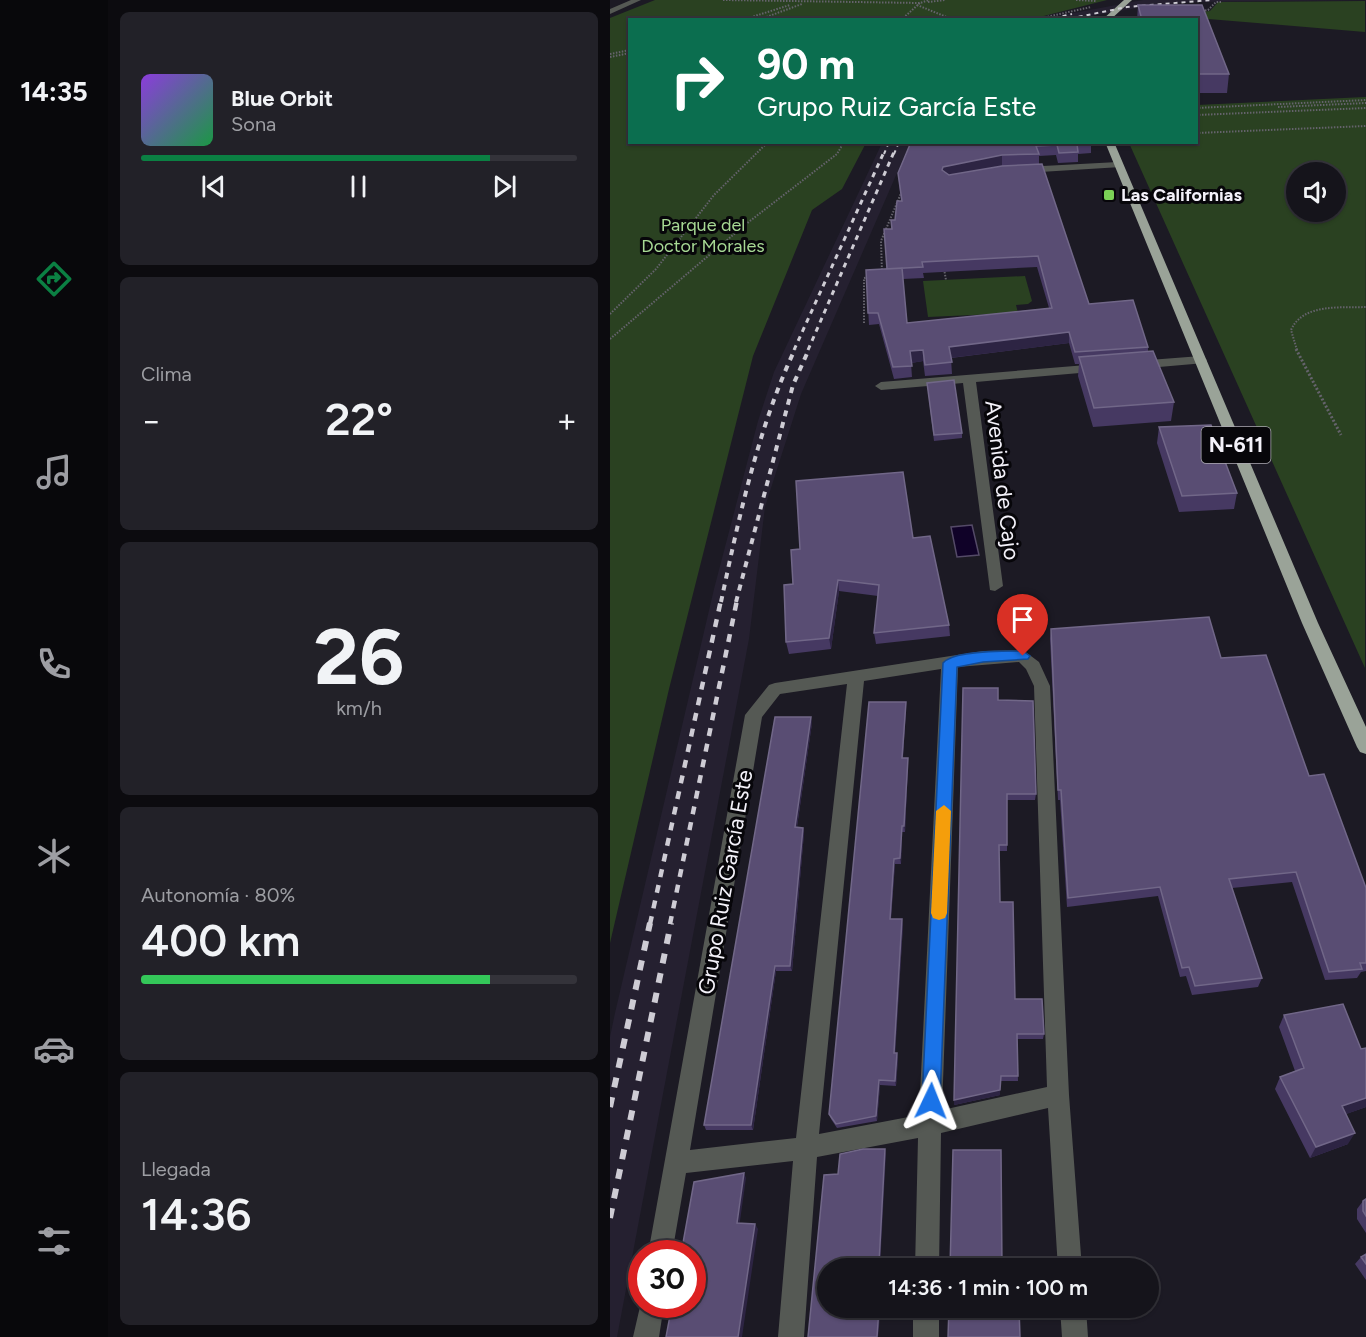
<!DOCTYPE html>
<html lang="es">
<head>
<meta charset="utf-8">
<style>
	:root { --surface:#15141b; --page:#222128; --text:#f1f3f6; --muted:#9d9ea3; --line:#34333a; --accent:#0b8043 }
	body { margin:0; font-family:Figtree,sans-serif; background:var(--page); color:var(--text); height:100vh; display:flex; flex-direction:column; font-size:22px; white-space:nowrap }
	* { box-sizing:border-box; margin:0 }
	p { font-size:20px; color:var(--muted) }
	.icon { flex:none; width:33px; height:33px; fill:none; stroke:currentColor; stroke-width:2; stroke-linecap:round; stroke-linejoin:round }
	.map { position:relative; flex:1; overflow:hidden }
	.details { display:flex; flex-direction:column; gap:12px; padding:12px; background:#0c0b0f; width:502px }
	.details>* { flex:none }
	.hud { position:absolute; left:18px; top:18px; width:570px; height:126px; border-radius:0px; box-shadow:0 2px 4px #0004,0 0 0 2px var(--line); background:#0b6e4f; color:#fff; overflow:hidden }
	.controls { position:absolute; left:676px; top:162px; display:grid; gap:12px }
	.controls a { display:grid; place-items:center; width:60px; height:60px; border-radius:50%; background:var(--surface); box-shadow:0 2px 4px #0004,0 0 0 2px var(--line); font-size:30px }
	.speed { position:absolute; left:18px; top:1240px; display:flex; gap:12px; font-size:30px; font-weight:700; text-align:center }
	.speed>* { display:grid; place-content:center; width:78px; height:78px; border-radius:50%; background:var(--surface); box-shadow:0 2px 4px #0004,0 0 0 2px var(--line); line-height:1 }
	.speed .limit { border:9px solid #d22; background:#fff; color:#111 }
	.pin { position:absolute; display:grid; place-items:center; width:51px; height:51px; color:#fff; margin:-62px -26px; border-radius:50% 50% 50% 0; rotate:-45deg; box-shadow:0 0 6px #0007 }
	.pin .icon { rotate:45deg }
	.me { position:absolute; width:66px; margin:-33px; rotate:2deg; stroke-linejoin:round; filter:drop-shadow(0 0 4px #0008) }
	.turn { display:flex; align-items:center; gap:21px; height:126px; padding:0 30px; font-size:27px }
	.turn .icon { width:78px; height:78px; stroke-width:2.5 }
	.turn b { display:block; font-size:42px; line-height:51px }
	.big { font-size:45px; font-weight:600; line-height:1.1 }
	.details .tile { flex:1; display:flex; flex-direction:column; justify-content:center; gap:9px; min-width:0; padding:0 21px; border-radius:9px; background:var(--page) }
	.details .dial { align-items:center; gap:0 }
	.dial b { font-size:78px; line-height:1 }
	.song { display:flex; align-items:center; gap:18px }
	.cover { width:72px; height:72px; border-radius:9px; background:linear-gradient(135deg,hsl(270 70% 55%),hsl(140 70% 35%)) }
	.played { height:6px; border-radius:3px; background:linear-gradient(90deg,var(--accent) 80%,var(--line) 80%) }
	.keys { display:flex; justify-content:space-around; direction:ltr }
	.heat { display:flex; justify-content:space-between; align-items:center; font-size:33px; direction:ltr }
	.charge { height:9px; border-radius:4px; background:linear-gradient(90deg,#34c759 80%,var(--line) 0) }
	.trip { position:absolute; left:207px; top:1258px; width:342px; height:60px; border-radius:30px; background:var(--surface); box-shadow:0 2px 4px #0004,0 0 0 2px var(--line); font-weight:600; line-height:60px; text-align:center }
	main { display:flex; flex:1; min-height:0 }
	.menu { display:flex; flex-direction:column; width:108px; justify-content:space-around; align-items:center; background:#08080b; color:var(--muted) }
	.menu .icon { width:42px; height:42px }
	.menu .active { color:var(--accent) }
	.menu b { font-size:27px; color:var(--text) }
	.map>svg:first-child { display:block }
	.built { fill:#252030 }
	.green { fill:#2a4121; fill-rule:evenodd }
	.water { fill:#100228; stroke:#544a67; stroke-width:1.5 }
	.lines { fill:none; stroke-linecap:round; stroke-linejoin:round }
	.path-far1 { stroke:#65636c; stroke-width:2; stroke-dasharray:1.5 1.5; stroke-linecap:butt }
	.path { stroke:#65636c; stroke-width:3; stroke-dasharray:2 2; stroke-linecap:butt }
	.service { fill:#555954; fill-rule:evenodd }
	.minor { fill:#555954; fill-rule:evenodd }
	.trunk { fill:#9aa398; fill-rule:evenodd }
	.rail-far4 { stroke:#ceccd4; stroke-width:2; stroke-dasharray:4 4; stroke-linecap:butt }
	.rail-far3 { stroke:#ceccd4; stroke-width:3; stroke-dasharray:5 5; stroke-linecap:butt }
	.rail-far2 { stroke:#ceccd4; stroke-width:4; stroke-dasharray:6 6; stroke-linecap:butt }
	.rail-far1 { stroke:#ceccd4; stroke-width:4.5; stroke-dasharray:8 8; stroke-linecap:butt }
	.rail { stroke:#ceccd4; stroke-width:6; stroke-dasharray:10 10; stroke-linecap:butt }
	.wall { fill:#463962; fill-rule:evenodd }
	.shaded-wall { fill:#2d2443 }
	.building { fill:#594d73; stroke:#716788; stroke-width:1.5 }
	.route { fill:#1a73e8; stroke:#114b97; stroke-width:1.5 }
	.slow { fill:#f59e0b }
	.poi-dot { fill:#7bd156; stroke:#07060a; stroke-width:2 }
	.labels { text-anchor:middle; stroke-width:6; stroke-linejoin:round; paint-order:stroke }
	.far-poi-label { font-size:18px; font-weight:bold; fill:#f4f2fa; stroke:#07060a; text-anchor:start }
	.far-park-label { font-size:18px; fill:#a7d994; stroke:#07060a }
	.shield { fill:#07060a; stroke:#adabb2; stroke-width:1.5 }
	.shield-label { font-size:21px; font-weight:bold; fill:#f4f2fa }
	.street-label { font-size:22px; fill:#f4f2fa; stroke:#07060a }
</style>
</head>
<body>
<main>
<nav class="menu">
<b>14:35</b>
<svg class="icon active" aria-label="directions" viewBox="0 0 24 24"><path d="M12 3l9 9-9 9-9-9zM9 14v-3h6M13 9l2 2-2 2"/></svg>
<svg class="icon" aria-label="music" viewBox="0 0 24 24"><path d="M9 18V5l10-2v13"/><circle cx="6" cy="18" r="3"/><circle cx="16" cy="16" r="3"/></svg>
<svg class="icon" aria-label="phone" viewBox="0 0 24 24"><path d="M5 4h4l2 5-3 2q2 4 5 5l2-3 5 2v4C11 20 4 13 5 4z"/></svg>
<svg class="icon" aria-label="climate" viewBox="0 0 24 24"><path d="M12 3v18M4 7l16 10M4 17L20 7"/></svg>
<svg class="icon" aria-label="car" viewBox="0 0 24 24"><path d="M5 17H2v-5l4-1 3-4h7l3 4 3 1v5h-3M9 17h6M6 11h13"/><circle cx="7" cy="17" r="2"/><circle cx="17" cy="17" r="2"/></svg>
<svg class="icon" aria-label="filters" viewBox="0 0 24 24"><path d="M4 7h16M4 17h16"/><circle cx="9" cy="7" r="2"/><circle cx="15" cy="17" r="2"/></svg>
</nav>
<section class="details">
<div class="tile">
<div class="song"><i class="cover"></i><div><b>Blue Orbit</b><p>Sona</p></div></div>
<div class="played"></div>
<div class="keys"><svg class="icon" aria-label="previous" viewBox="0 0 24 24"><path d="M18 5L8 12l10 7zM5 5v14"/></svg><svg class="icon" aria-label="pause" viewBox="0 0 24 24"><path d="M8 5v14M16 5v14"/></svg><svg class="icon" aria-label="next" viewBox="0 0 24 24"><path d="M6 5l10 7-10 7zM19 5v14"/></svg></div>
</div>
<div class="tile"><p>Clima</p>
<div class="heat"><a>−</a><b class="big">22°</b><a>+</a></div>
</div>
<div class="tile dial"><b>26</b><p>km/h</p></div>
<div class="tile"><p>Autonomía · 80%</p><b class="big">400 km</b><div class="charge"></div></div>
<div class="tile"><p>Llegada</p><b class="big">14:36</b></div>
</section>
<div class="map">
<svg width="756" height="1337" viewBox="0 0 756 1337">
	<rect width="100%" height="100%" fill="#1c1a24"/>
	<path class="built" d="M533,0H755L584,2L539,6L463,19L426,20Z
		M272,143H300L191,394L155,507L139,639L7,1337H0V1037L5,1013L104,589L148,421L164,372Z"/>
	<path class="green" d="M45,0H497L418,20H20V142L256,143L232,189L202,210L143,356L59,689L0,943V18Z
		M755,1V32L562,16L600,11L608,2Z
		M755,97H756L755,668L519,143L586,142L587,105ZM687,172H726V212H687Z
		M415,276L422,301L418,304L406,305L408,313L318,317L313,281Z"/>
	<path class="water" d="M362,525L369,555L347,557L341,527Z"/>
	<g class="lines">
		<path class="path-far1" d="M113,0L310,3L319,0
			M466,0L486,1
			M318,2L335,0
			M307,5L344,20
			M592,11L598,10L606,2H611
			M132,20L180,5
			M148,20L192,4
			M291,20L311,2
			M423,20L481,7
			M0,54L20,50
			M0,57L20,53
			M668,107L756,103
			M586,108L756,100
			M586,115L756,108
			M586,133L756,126
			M334,269L336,280
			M272,273L271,241L292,191
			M0,314L46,269L104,195L158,142
			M254,323V278L259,277
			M0,339L136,224L227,154L234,142
			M687,350L681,330C693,303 731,308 756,307"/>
		<path class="path" d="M686,349L731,435"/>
		<path class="service" d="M508,162L511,163V167L414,173L409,170L414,167Z"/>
		<path class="minor" d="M21,0H31L0,14V9Z
			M591,356L597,360L595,363L526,369L520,365L526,361Z
			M489,364L493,365V371L366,382L393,586L385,591L380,590L353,383L271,390L265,386L271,382Z
			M413,650L429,662L440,686L459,1095L472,1269H448L438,1108L331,1133L329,1269H305L308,1138L207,1157L194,1337H168L183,1161L76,1173L62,1254H38L135,715L159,685L165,683L373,651ZM409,662L416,669L424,686L437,1087L332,1110L348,667ZM331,669L309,1115L209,1134L254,681ZM237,684L186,1138L80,1150L152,717L170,694Z
			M32,1298V1305H54L49,1337H23Z
			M303,1308H329V1337H303Z
			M450,1308H476L478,1337H452Z"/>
		<path class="trunk" d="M514,0H522L500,20H492Z
			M495,142H504L708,623L756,727V754L750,752L747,747L692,623Z"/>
		<path class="rail-far4" d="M437,20L462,14
			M453,20L517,7L601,0
			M274,154L279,142
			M284,154L289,142"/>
		<path class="rail-far3" d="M184,350L274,152
			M198,350L284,152"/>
		<path class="rail-far2" d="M111,602C129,517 148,428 185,349
			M126,602L183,385L199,349"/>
		<path class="rail-far1" d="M40,924L111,600
			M60,924L127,600"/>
		<path class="rail" d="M0,1107L40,923
			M0,1218L61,923"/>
	</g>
	<path class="wall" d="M528,5H592L619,74L617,93H586V20H527Z
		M301,142H481V153L468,154V162L448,163L446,155L429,156V164L479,304L538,347V351L564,402L561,421L483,427L468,376L469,364H465L459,343L341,358L342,374L315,376L313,361L301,363L302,377L284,379L269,324L259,325L256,270L277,269L281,229V220H285L291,201L288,173ZM427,267L439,308L297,323L293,279L314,278L313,273Z
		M317,383L352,433V438L324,441Z
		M549,427L627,493L624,509L569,512L547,443Z
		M303,538L339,625L340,636L266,644L264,633L268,596L229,591L221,649L179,654L176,642L183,584Z
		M441,629L611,658L699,776L756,888V971L751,972L747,978L715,980L682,882L622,888L652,978L648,987L582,995L576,976L570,977L548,896L457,907L450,800H448L440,639Z
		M388,700L426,794L425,800H397V851H389L390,902L405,999L434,1034L433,1039H407L408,1081H390V1095L344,1105Z
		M296,702V708L293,758H298V764L295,832H292L291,864H285L281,919L293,925L285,1053L288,1058L286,1086L270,1085L267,1121L227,1128L221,1119L219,1114Z
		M202,723L187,827L193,828L194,833L182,971H166L143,1130H96L94,1125Z
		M674,1015L751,1049L756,1048V1107L736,1114L738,1144L700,1158L665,1089L670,1077L685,1071L669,1027Z
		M756,1199V1233L747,1219V1209L753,1201Z
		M756,1254V1280L745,1264L751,1257Z"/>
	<path class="shaded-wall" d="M392,155V166L334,178L332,170L333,167Z
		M459,332V343L339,358V347Z
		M313,350V361L301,363L300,351Z
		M228,580L229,591L221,649L219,638Z
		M296,702V708L292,764V758Z
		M201,717L202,723L186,833L185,827Z
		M298,758V764L295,832L294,826Z
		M292,826V832L291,864L290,858Z
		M193,828L194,833L182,971L180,966Z
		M284,859L285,864L280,924V919Z
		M292,919L293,925L285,1058L284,1053Z
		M165,966L166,971L143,1130L141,1125Z
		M287,1053L288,1058L286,1086L285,1081Z
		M269,1080L270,1085L267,1121L266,1116Z
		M390,1090V1095L344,1105V1100Z
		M756,1098V1107L725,1118L732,1106Z
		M745,1133L738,1144L700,1158L706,1147Z
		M275,1149L276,1155L270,1269L269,1264Z
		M134,1173L136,1178L129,1228L127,1223Z
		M145,1224L148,1229L132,1337H128Z
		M269,1308H271L268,1337H267Z"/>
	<path class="building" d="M528,5H592L619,74H586V20H532Z
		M301,142H481L467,144L468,152L449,153L447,145L426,146L429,154L392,155L333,167L332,170L339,175L392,166L432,164L479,304L523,300L538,347L465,352L459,332L339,347L342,362L315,365L313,350L300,351L302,366L283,367L268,313H258L256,270L292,268L297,323L442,308L428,256L312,262L313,267L277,269L274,229H282L281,220H285L287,201H292L288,173Z
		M543,351L564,402L484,408L469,357Z
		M344,380L352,433L324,435L317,383Z
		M601,425L627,493L572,496L549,427Z
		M293,472L303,538L320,536L339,625L264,633L269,585L228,580L219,638L176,642L174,585L183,584L181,550L190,549L186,481Z
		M599,617L611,658L656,655L699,776L714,774L756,888V963H750L752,969L719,972L686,872L619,879L652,978L585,986L579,967L572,968L550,887L458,898L451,790H448L441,629Z
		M353,688H388V700L423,701L426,794H397V845H389L390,902H403L405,999H432L434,1034H407L408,1076H391L390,1090L344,1100Z
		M259,702H296L292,758H298L294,826H292L290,858L284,859L280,919H292L284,1053H287L285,1081L269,1080L266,1116L226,1124L219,1114Z
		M165,717H201L185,827L193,828L180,966H165L141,1125H94Z
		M733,1004L751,1049L756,1048V1098L732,1106L745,1133L706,1147L670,1077L694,1068L674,1015Z
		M253,1149H275L269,1264L278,1263V1269H218V1308H269L267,1337H198L214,1175L228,1174L230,1154Z
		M343,1150H391L392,1269H340Z
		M134,1173L127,1223L145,1224L128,1337H56L62,1305H82V1254H71L84,1182Z
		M756,1199V1216L753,1211V1201Z
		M756,1254V1264L751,1257Z
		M339,1308H409L410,1337H338Z"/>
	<path class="route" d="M413,651L420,656L418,659L373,662L347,667L330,1101L328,1107L321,1110L314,1107L312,1101L333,663C343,650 396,651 413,651Z"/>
	<path class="slow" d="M334,805L341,811L337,913L335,918L329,920L323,918L321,913L326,811Z"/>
	<rect class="poi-dot" x="493" y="189" width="12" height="12" rx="3"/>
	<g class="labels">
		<g class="far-poi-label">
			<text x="511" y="201">Las Californias</text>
		</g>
		<g class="far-park-label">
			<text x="93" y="231">Parque del<tspan x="93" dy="21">Doctor Morales</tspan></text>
		</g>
		<rect class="shield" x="591.5" y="427" width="69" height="36" rx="4.5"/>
		<g class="shield-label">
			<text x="626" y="452">N-611</text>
		</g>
		<g class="street-label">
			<text transform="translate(393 480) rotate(83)" y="8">Avenida de Cajo</text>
			<text transform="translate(115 882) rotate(-80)" y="8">Grupo Ruiz García Este</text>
		</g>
	</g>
</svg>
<div class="controls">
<a><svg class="icon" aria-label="sound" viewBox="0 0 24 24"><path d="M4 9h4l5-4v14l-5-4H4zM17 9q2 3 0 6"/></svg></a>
</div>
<div class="speed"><div class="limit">30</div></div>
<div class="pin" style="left:413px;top:656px;background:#d93025"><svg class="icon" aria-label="arrive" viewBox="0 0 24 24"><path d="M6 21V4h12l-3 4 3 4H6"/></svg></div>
<svg class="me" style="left:321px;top:1101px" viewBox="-20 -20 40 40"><path d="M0-17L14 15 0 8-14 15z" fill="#1a73e8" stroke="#fff" stroke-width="4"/></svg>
<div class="trip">14:36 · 1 min · 100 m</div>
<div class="hud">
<div class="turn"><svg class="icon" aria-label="right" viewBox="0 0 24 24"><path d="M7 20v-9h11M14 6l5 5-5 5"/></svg><div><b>90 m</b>Grupo Ruiz García Este</div></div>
</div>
</div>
</main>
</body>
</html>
